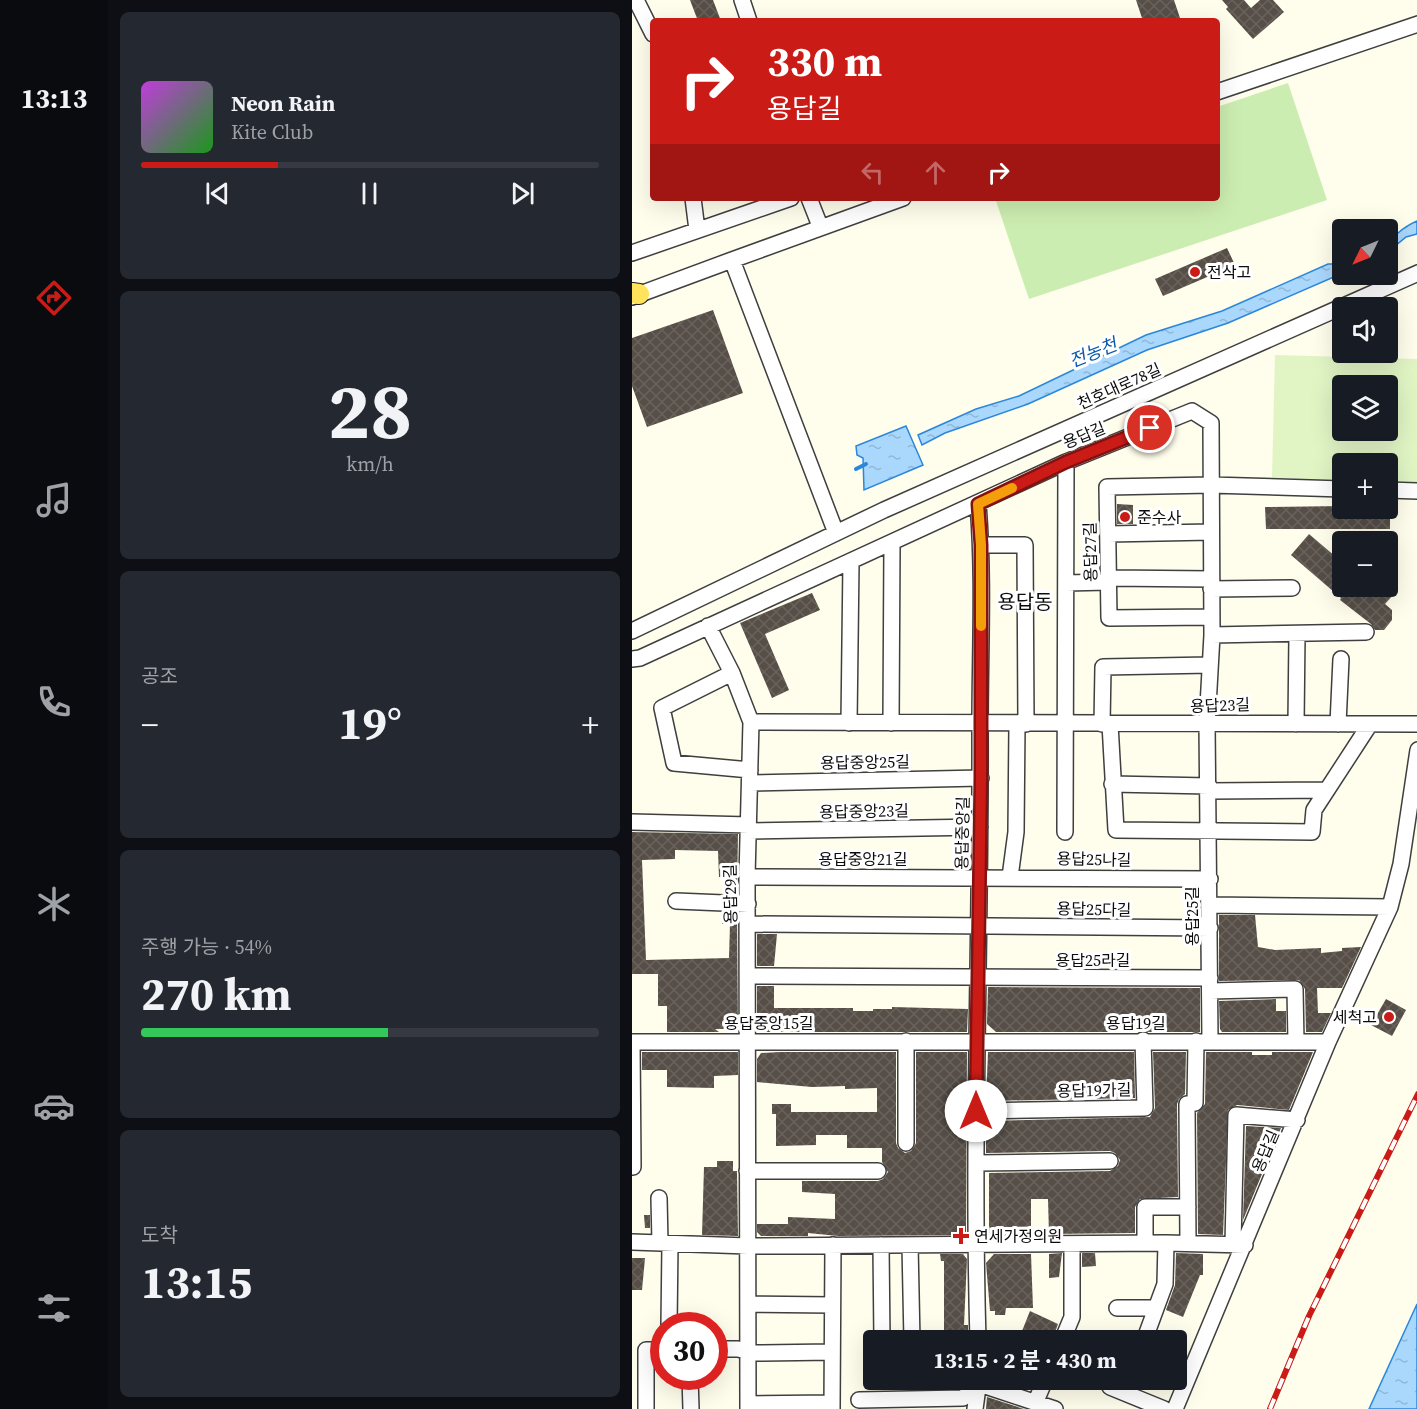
<!DOCTYPE html>
<html lang="ko">
<head>
<meta charset="utf-8">
<style>
	:root { --surface:#171b24; --page:#242831; --text:#f1f3f6; --muted:#9ea1a6; --line:#363941; --accent:#ca1b17 }
	body { margin:0; font-family:"Source Serif 4","Noto Sans KR",serif; background:var(--page); color:var(--text); height:100vh; display:flex; flex-direction:column; font-size:22px; white-space:nowrap }
	* { box-sizing:border-box; margin:0 }
	p { font-size:20px; color:var(--muted) }
	.icon { flex:none; width:33px; height:33px; fill:none; stroke:currentColor; stroke-width:2; stroke-linecap:round; stroke-linejoin:round }
	.map { position:relative; flex:1; overflow:hidden }
	.panel { display:flex; flex-direction:column; gap:12px; padding:12px; background:#0d0f14; width:524px }
	.panel>* { flex:none }
	.top-card { position:absolute; left:18px; top:18px; width:570px; height:183px; border-radius:6px; box-shadow:0 6px 24px #0002; background:#ca1b17; color:#fff; overflow:hidden }
	.needle { width:39px; rotate:227deg }
	.buttons { position:absolute; left:700px; top:219px; display:grid; gap:12px }
	.buttons a { display:grid; place-items:center; width:66px; height:66px; border-radius:6px; background:var(--surface); box-shadow:0 6px 24px #0002; font-size:30px }
	.speed { position:absolute; left:18px; top:1312px; display:flex; gap:12px; font-size:30px; font-weight:700; text-align:center }
	.speed>* { display:grid; place-content:center; width:78px; height:78px; border-radius:50%; background:var(--surface); box-shadow:0 6px 24px #0002; line-height:1 }
	.speed .limit { border:9px solid #d22; background:#fff; color:#111 }
	.pin { position:absolute; display:grid; place-items:center; width:51px; height:51px; color:#fff; margin:-26px; border:3px solid #fff; border-radius:50%; box-shadow:0 2px 6px #0007 }
	.me { position:absolute; width:66px; margin:-33px; rotate:0deg; stroke-linejoin:round; filter:drop-shadow(0 0 4px #0008) }
	.turn { display:flex; align-items:center; gap:21px; height:126px; padding:0 18px; font-size:27px }
	.turn .icon { width:78px; height:78px; stroke-width:2.5 }
	.turn b { display:block; font-size:42px; line-height:51px }
	.lanes { display:flex; align-items:center; height:57px; padding:0 18px; background:#0003; justify-content:center; gap:30px; direction:ltr }
	.lanes .off { opacity:.35 }
	.big { font-size:45px; font-weight:700; line-height:1.1 }
	.panel .tile { flex:1; display:flex; flex-direction:column; justify-content:center; gap:9px; min-width:0; padding:0 21px; border-radius:9px; background:var(--page) }
	.panel .dial { align-items:center; gap:0 }
	.dial b { font-size:78px; line-height:1 }
	.song { display:flex; align-items:center; gap:18px }
	.cover { width:72px; height:72px; border-radius:9px; background:linear-gradient(135deg,hsl(290 70% 55%),hsl(120 70% 35%)) }
	.played { height:6px; border-radius:3px; background:linear-gradient(90deg,var(--accent) 30%,var(--line) 30%) }
	.keys { display:flex; justify-content:space-around; direction:ltr }
	.heat { display:flex; justify-content:space-between; align-items:center; font-size:33px; direction:ltr }
	.charge { height:9px; border-radius:4px; background:linear-gradient(90deg,#34c759 54%,var(--line) 0) }
	.trip { position:absolute; left:231px; top:1330px; width:324px; height:60px; border-radius:6px; background:var(--surface); box-shadow:0 6px 24px #0002; font-weight:700; line-height:60px; text-align:center }
	main { display:flex; flex:1; min-height:0 }
	.tabs { display:flex; flex-direction:column; width:108px; justify-content:space-around; align-items:center; background:#090b0e; color:var(--muted) }
	.tabs .icon { width:42px; height:42px }
	.tabs .current { color:var(--accent) }
	.tabs b { font-size:27px; color:var(--text) }
	.map>svg:first-child { display:block }
	.grass { fill:#ccedb1 }
	.pitch { fill:#e0f4c4; fill-rule:evenodd }
	.water { fill:url(#water-ripples); stroke:#2a87db; stroke-width:1.5 }
	.lines { fill:none; stroke-linecap:round; stroke-linejoin:round }
	.stream { stroke:#2a87db; stroke-width:4 }
	.building { fill:url(#building-cross-hatch) }
	.minor-casing { stroke:#3f3f3f; stroke-width:18 }
	.major-casing { stroke:#1d1d1d; stroke-width:22 }
	.minor { stroke:#fff; stroke-width:15 }
	.major { stroke:#ffe35b; stroke-width:20 }
	.rail-casing { stroke:#ca1b17; stroke-width:6 }
	.rail { stroke:#fff; stroke-width:4; stroke-dasharray:11; stroke-linecap:butt }
	.route-casing { stroke:#83120f; stroke-width:15 }
	.route { stroke:#ca1b17; stroke-width:10 }
	.slow { stroke:#f59e0b; stroke-width:10 }
	.poi-dot { fill:#ca1b17; stroke:#fff; stroke-width:2 }
	.labels { text-anchor:middle; stroke-width:6; stroke-linejoin:round; paint-order:stroke }
	.poi-label { font-size:16px; fill:#0c0c0c; stroke:#fff; text-anchor:start }
	.street-label { font-size:16px; fill:#0c0c0c; stroke:#fff }
	.water-label { font-size:18px; font-style:italic; fill:#0958aa; stroke:#fff }
	.quarter-label { font-size:20px; fill:#0c0c0c; stroke:#fff }
</style>
</head>
<body>
<main>
<nav class="tabs">
<b>13:13</b>
<svg class="icon current" aria-label="directions" viewBox="0 0 24 24"><path d="M12 3l9 9-9 9-9-9zM9 14v-3h6M13 9l2 2-2 2"/></svg>
<svg class="icon" aria-label="music" viewBox="0 0 24 24"><path d="M9 18V5l10-2v13"/><circle cx="6" cy="18" r="3"/><circle cx="16" cy="16" r="3"/></svg>
<svg class="icon" aria-label="phone" viewBox="0 0 24 24"><path d="M5 4h4l2 5-3 2q2 4 5 5l2-3 5 2v4C11 20 4 13 5 4z"/></svg>
<svg class="icon" aria-label="climate" viewBox="0 0 24 24"><path d="M12 3v18M4 7l16 10M4 17L20 7"/></svg>
<svg class="icon" aria-label="car" viewBox="0 0 24 24"><path d="M5 17H2v-5l4-1 3-4h7l3 4 3 1v5h-3M9 17h6M6 11h13"/><circle cx="7" cy="17" r="2"/><circle cx="17" cy="17" r="2"/></svg>
<svg class="icon" aria-label="filters" viewBox="0 0 24 24"><path d="M4 7h16M4 17h16"/><circle cx="9" cy="7" r="2"/><circle cx="15" cy="17" r="2"/></svg>
</nav>
<section class="panel">
<div class="tile">
<div class="song"><i class="cover"></i><div><b>Neon Rain</b><p>Kite Club</p></div></div>
<div class="played"></div>
<div class="keys"><svg class="icon" aria-label="previous" viewBox="0 0 24 24"><path d="M18 5L8 12l10 7zM5 5v14"/></svg><svg class="icon" aria-label="pause" viewBox="0 0 24 24"><path d="M8 5v14M16 5v14"/></svg><svg class="icon" aria-label="next" viewBox="0 0 24 24"><path d="M6 5l10 7-10 7zM19 5v14"/></svg></div>
</div>
<div class="tile dial"><b>28</b><p>km/h</p></div>
<div class="tile"><p>공조</p>
<div class="heat"><a>−</a><b class="big">19°</b><a>+</a></div>
</div>
<div class="tile"><p>주행 가능 · 54%</p><b class="big">270 km</b><div class="charge"></div></div>
<div class="tile"><p>도착</p><b class="big">13:15</b></div>
</section>
<div class="map">
<svg width="786" height="1409" viewBox="0 0 786 1409">
	<defs>
		<pattern id="water-ripples" width="26" height="14" patternUnits="userSpaceOnUse" patternTransform="scale(1.5)"><rect width="26" height="14" fill="#aad7fc"/><path d="M2 4q2-2 4 0t4 0M15 11q2-2 4 0t4 0" fill="none" stroke="#91b7d7"/></pattern>
		<pattern id="building-cross-hatch" width="8" height="8" patternUnits="userSpaceOnUse" patternTransform="scale(1.5)"><rect width="8" height="8" fill="#564e47"/><path d="M0 0l8 8M0 8l8-8" fill="none" stroke="#69635d"/></pattern>
	</defs>
	<rect width="100%" height="100%" fill="#fffdeb"/>
	<path class="grass" d="M656,83L695,200L397,299L363,198H585V107Z"/>
	<path class="pitch" d="M643,355L785,359V482L756,481V464H711V480L640,478ZM711,386H756V430H711Z"/>
	<path class="water" d="M785,221V234L774,237L756,252C756,237 774,226 785,221Z
		M696,264H711V273L596,323L515,350L396,404L313,433L290,445L286,435L344,409L387,396L514,335L590,311Z
		M274,426L291,465L232,490L231,458L225,455L224,446Z
		M785,1304V1409H737Z"/>
	<g class="lines">
		<path class="stream" d="M224,469L234,464"/>
	</g>
	<path class="building" d="M58,0H81L89,21H66Z
		M504,0H542L549,21H511Z
		M590,0H612L619,8L628,0H641L652,12L621,39L594,9L596,7Z
		M595,248L603,265L531,296L523,279Z
		M81,310L111,393L15,427L0,386V338Z
		M485,504L501,505V524H485Z
		M711,506V508H758V529H634L633,507Z
		M677,534L711,563V586H755L762,594L753,604L760,610V620L752,630H743L739,624L708,600L709,598L659,555Z
		M180,593L188,610L133,634L157,690L140,698L108,623Z
		M0,832L106,834L105,894L93,893V877H87L86,851L43,850V859L10,860L14,960L97,958L98,924H90V913H105L106,1029H83L87,1032H35V1006H26V974H0Z
		M587,915H623L626,947L643,950L689,948V953L710,951V948L729,947L710,988H685L686,1013H699L690,1032H674L673,989L667,980L587,981Z
		M125,934H145L142,966H125Z
		M125,986H142V1008H221V1011H241V1009H260V1007L336,1009L335,1032H128L125,1029Z
		M356,987L568,988V1032H504V1028H482V1032H364L355,1024Z
		M644,999V1011H654V1032H590L588,1029L587,1001Z
		M754,999L774,1010L760,1036L739,1025Z
		M10,1052H106V1075L82,1076V1088L35,1087V1070H10Z
		M148,1052H264V1143L266,1148L273,1153L279,1151L284,1143V1052H335L334,1235L206,1236L176,1233V1236H129L125,1232V1224H156V1217L203,1219V1194L170,1192V1181H246L251,1179L256,1172L250,1162V1148H215V1135H184V1145L144,1146V1114H140V1104H159V1112H245V1088L213,1089V1086L180,1087L125,1082V1059L129,1053Z
		M356,1052H502L503,1098L354,1101Z
		M521,1052H554L553,1094L547,1099L545,1104L546,1197L508,1199L503,1207V1233L417,1234L416,1199H399V1234L357,1235V1173L478,1171L486,1166L488,1160L483,1153L478,1151L354,1153V1121L518,1117L523,1108Z
		M574,1052H620V1055H640V1052H681L657,1110L605,1105L596,1110L591,1235L566,1234L565,1113L573,1104Z
		M614,1126L649,1128L611,1220Z
		M85,1161H101V1171H105L106,1236L70,1235L72,1167H85Z
		M12,1215H18V1228H13Z
		M430,1253L427,1277L417,1278V1254Z
		M450,1253H463L464,1266L450,1267Z
		M544,1253L571,1254V1275H568L551,1317L534,1310L543,1285Z
		M308,1254H331L335,1259L332,1325H336V1341H312V1261H309Z
		M362,1254H399L401,1308H374L373,1315H363V1311H358L354,1263Z
		M0,1258H13L10,1290H0Z
		M398,1311L426,1324L420,1341H386Z
		M355,1397L392,1409H354Z"/>
	<g class="lines">
		<defs>
			<path id="minor" d="M4,0L21,34
				M110,0L117,21
				M585,92L786,24
				M61,198L65,230
				M177,198L188,226
				M0,253L159,198
				M100,260L271,198
				M0,297L100,260L204,533
				M756,490L786,491
				M476,534L579,532
				M349,545H393L394,724
				M476,578L579,579
				M434,583L476,582
				M579,589L660,588
				M578,617L477,618L475,487L579,485L711,489
				M76,626L100,673L119,722L115,877L116,1409
				M0,631L252,510L786,273
				M580,635L734,632
				M0,659L8,658L434,462L560,411L579,423L580,635L575,724L578,1041
				M100,673L30,708L42,763L118,770
				M119,722L786,724
				M217,723L219,562
				M259,723L260,543
				M470,724L471,667L578,665
				M478,724L484,830L680,832L682,810L738,724
				M664,724L665,634
				M706,724L709,659
				M118,783L349,778
				M480,784L577,786
				M577,791L695,790
				M0,822L117,825
				M117,831L348,827
				M433,832L434,462
				M115,877L578,879
				M378,877L384,832L385,724
				M44,901L116,904
				M578,905L758,907
				M117,924L578,928
				M116,976L578,978
				M578,991L663,989L664,1042
				M0,1042H696
				M0,1042L1,1167
				M344,1111L513,1108L511,1040
				M274,1143V1041
				M345,1163L478,1161
				M115,1171H246
				M27,1198L28,1243
				M0,1242L116,1246L534,1243L613,1245
				M513,1243V1207H556
				M556,1243L555,1104L563,1103L564,1041
				M601,1244L604,1115L665,1120
				M249,1245L250,1341
				M278,1245L280,1341
				M116,1304L200,1305
				M485,1308H524
				M37,1326L38,1244
				M346,1341C340,1136 349,931 348,726C348,652 352,578 346,504
				M430,1341L440,1317V1245
				M512,1341L533,1284L534,1243
				M82,1349H106L123,1353L200,1352
				M58,1377L59,1409
				M478,1387L532,1409
				M227,1400L331,1398L347,1384L423,1409
				M404,1401L413,1380
				M116,1404L200,1403
				M14,1409V1350H32
				M200,1409L201,1245
				M343,1409L347,1380
				M543,1409L696,1042L758,907L769,864L786,750"/>
			<path id="major" d="M0,293L7,294"/>
		</defs>
		<use href="#minor" class="minor-casing"/>
		<use href="#major" class="major-casing"/>
		<use href="#minor" class="minor"/>
		<use href="#major" class="major"/>
		<defs>
			<path id="rail" d="M638,1409L677,1316L786,1094"/>
		</defs>
		<use href="#rail" class="rail-casing"/>
		<use href="#rail" class="rail"/>
	</g>
	<g class="lines">
		<defs>
			<path id="route" d="M344,1111L349,778V545L346,504L434,462L518,428"/>
		</defs>
		<use href="#route" class="route-casing"/>
		<use href="#route" class="route"/>
		<path class="slow" d="M349,626V545L346,504L380,488"/>
	</g>
	<g class="poi-dot">
		<circle cx="563" cy="272" r="6"/>
		<circle cx="493" cy="517" r="6"/>
		<circle cx="757" cy="1017" r="6"/>
		<path d="M326 1227h6v6h6v6h-6v6h-6v-6h-6v-6h6z"/>
	</g>
	<g class="labels">
		<g class="poi-label">
			<text x="575" y="278">전삭고</text>
			<text x="505" y="523">준수사</text>
			<text x="745" y="1023" text-anchor="end">세척고</text>
			<text x="342" y="1242">연세가정의원</text>
		</g>
		<g class="street-label">
			<text transform="translate(487 386) rotate(-24)" y="6">천호대로78길</text>
			<text transform="translate(452 435) rotate(-22)" y="6">용답길</text>
			<text transform="translate(458 552) rotate(-91)" y="6">용답27길</text>
			<text transform="translate(588 705) rotate(-2)" y="6">용답23길</text>
			<text transform="translate(233 762) rotate(-1)" y="6">용답중앙25길</text>
			<text transform="translate(232 811) rotate(-1)" y="6">용답중앙23길</text>
			<text transform="translate(330 833) rotate(-89)" y="6">용답중앙길</text>
			<text x="231" y="865">용답중앙21길</text>
			<text transform="translate(462 859) rotate(1)" y="6">용답25나길</text>
			<text transform="translate(98 894) rotate(-91)" y="6">용답29길</text>
			<text transform="translate(462 909) rotate(1)" y="6">용답25다길</text>
			<text transform="translate(560 916) rotate(-90)" y="6">용답25길</text>
			<text x="461" y="966">용답25라길</text>
			<text x="137" y="1029">용답중앙15길</text>
			<text x="504" y="1029">용답19길</text>
			<text transform="translate(462 1090) rotate(-1)" y="6">용답19가길</text>
			<text transform="translate(633 1151) rotate(-67)" y="6">용답길</text>
		</g>
		<g class="water-label">
			<text transform="translate(461 353) rotate(-22)" y="6">전농천</text>
		</g>
		<g class="quarter-label">
			<text x="393" y="609">용답동</text>
		</g>
	</g>
</svg>
<div class="buttons">
<a><svg class="needle" viewBox="-14 -14 28 28"><path d="M0-13l5 13h-10z" fill="#e53935"/><path d="M0 13l5-13h-10z" fill="#9ea1a6"/></svg></a>
<a><svg class="icon" aria-label="sound" viewBox="0 0 24 24"><path d="M4 9h4l5-4v14l-5-4H4zM17 9q2 3 0 6"/></svg></a>
<a><svg class="icon" aria-label="layers" viewBox="0 0 24 24"><path d="M12 4l9 5-9 5-9-5zM3 14l9 5 9-5"/></svg></a>
<a>+</a>
<a>−</a>
</div>
<div class="speed"><div class="limit">30</div></div>
<div class="pin" style="left:518px;top:428px;background:#d93025"><svg class="icon" aria-label="arrive" viewBox="0 0 24 24"><path d="M6 21V4h12l-3 4 3 4H6"/></svg></div>
<svg class="me" style="left:344px;top:1111px" viewBox="-20 -20 40 40"><circle r="19" fill="#fff"/><path d="M0-13L10 11 0 6-10 11z" fill="#ca1b17"/></svg>
<div class="trip">13:15 · 2 분 · 430 m</div>
<div class="top-card">
<div class="turn"><svg class="icon" aria-label="right" viewBox="0 0 24 24"><path d="M7 20v-9h11M14 6l5 5-5 5"/></svg><div><b>330 m</b>용답길</div></div>
<div class="lanes"><svg class="icon off" aria-label="left" viewBox="0 0 24 24"><path d="M17 20v-9H6M10 6l-5 5 5 5"/></svg><svg class="icon off" aria-label="ahead" viewBox="0 0 24 24"><path d="M12 20V5M6 11l6-6 6 6"/></svg><svg class="icon" aria-label="right" viewBox="0 0 24 24"><path d="M7 20v-9h11M14 6l5 5-5 5"/></svg></div>
</div>
</div>
</main>
</body>
</html>
